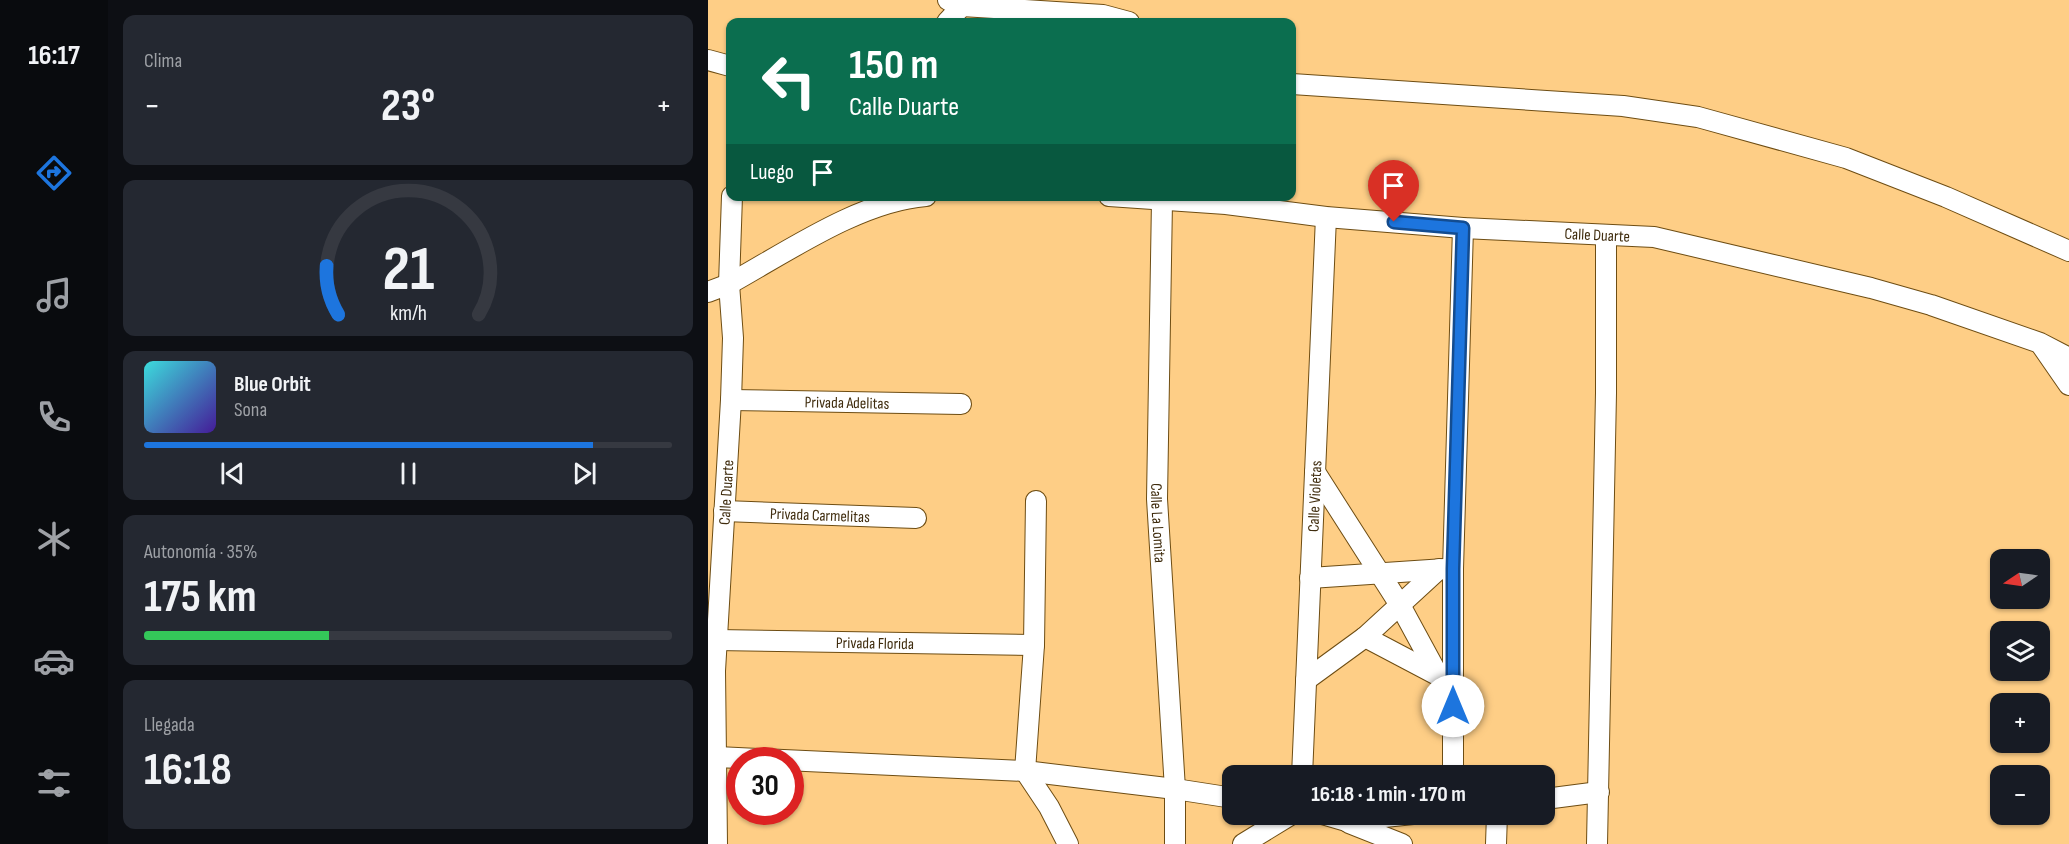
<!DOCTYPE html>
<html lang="es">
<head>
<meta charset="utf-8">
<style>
	:root { --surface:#171b24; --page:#242831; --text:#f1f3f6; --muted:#9ea1a6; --line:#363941; --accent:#1d75de }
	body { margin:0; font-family:"Sofia Sans Condensed",sans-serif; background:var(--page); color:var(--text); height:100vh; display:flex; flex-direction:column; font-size:22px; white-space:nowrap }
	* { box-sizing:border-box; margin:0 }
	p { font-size:20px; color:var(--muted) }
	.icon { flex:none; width:33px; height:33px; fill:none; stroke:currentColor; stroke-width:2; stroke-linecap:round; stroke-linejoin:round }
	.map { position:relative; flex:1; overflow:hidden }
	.drawer { display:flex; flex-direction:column; gap:15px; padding:15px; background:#0d0f14; width:600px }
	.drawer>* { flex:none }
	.banner { position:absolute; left:18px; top:18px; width:570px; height:183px; border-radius:12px; box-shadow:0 2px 4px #0004; background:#0b6e4f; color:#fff; overflow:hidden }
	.needle { width:39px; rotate:257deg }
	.fabs { position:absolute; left:1282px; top:549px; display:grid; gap:12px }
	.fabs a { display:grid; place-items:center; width:60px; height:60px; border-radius:12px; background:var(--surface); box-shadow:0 2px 4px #0004; font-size:30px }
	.speed { position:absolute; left:18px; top:747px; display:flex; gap:12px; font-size:30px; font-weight:700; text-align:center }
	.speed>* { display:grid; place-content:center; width:78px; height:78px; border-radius:50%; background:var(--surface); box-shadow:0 2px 4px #0004; line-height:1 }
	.speed .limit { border:9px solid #d22; background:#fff; color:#111 }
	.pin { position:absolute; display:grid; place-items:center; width:51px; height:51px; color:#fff; margin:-62px -26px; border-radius:50% 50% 50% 0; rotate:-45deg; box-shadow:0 0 6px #0007 }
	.pin .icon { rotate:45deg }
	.me { position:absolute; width:66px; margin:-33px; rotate:0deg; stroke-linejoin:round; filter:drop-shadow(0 0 4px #0008) }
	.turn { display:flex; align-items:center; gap:21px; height:126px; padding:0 24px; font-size:27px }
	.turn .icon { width:78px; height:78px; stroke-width:2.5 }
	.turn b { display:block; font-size:42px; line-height:51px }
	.then { display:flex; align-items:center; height:57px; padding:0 24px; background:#0003; gap:12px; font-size:22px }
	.big { font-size:45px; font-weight:700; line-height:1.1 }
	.drawer .tile { flex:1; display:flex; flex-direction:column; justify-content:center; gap:9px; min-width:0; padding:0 21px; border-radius:12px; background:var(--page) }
	.drawer .dial { align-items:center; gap:0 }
	.dial svg { height:156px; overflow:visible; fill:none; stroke:var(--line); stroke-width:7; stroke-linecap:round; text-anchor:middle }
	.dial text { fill:var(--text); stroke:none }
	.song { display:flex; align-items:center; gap:18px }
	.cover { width:72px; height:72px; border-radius:9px; background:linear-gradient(135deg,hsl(180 70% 55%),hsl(260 70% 35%)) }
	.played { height:6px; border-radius:3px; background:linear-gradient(90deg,var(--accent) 85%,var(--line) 85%) }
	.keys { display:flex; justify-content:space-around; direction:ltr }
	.heat { display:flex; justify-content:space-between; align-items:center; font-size:33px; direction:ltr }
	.charge { height:9px; border-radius:4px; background:linear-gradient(90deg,#34c759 35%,var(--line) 0) }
	.trip { position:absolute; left:514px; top:765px; width:333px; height:60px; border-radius:12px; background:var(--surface); box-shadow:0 2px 4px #0004; font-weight:700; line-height:60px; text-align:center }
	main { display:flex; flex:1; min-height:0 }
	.menu { display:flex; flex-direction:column; width:108px; justify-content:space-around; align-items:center; background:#090b0e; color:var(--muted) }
	.menu .icon { width:42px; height:42px }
	.menu .current { color:var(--accent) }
	.menu b { font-size:27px; color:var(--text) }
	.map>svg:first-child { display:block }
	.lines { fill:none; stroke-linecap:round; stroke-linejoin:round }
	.minor-casing { stroke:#6e4d13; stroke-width:22 }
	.minor { stroke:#fff; stroke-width:20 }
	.route-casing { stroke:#134c90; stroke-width:15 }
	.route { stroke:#1d75de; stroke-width:10 }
	.labels { text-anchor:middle; stroke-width:5; stroke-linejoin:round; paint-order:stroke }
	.street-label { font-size:16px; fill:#402d0f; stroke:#fcdfb5 }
</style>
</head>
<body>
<main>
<nav class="menu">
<b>16:17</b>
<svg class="icon current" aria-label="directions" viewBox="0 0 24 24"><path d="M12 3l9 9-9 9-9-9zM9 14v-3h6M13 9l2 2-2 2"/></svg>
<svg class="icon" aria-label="music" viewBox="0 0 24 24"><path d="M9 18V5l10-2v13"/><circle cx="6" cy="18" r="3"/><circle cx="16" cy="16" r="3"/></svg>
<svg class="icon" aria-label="phone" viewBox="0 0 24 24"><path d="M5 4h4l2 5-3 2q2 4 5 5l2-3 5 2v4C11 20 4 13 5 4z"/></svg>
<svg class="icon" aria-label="climate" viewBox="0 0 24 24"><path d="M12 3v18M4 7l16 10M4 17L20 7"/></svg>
<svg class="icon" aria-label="car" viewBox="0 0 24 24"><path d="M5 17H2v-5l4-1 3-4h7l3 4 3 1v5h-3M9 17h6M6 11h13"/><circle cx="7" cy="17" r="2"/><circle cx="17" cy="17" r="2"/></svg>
<svg class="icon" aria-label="filters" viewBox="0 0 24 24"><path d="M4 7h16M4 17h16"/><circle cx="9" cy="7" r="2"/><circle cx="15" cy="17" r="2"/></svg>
</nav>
<section class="drawer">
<div class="tile"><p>Clima</p>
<div class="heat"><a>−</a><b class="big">23°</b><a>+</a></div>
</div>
<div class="tile dial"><svg viewBox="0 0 100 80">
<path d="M14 69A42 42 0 1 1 86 69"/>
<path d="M14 69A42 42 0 0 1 8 44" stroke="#1d75de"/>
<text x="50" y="56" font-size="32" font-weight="700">21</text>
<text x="50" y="72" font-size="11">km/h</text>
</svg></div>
<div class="tile">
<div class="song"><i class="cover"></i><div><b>Blue Orbit</b><p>Sona</p></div></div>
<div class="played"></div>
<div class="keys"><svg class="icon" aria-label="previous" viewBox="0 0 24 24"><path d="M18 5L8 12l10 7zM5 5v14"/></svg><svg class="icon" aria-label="pause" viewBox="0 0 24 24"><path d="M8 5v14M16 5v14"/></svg><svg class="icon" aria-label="next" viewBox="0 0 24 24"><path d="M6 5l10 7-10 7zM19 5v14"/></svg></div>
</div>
<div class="tile"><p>Autonomía · 35%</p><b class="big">175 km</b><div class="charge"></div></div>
<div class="tile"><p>Llegada</p><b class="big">16:18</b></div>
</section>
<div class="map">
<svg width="1361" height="844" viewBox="0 0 1361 844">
	<rect width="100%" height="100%" fill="#fece86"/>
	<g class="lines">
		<defs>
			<g id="minor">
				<path d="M240,0L254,6L395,15L421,22"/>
				<path d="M239,22L254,6"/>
				<path d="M0,60L22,66"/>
				<path d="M584,84L915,106L990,117L1138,158L1238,197L1361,251"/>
				<path id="s1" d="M401,196L518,204L618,217L755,228L946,237L1163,288L1223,305L1332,343L1361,358"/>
				<path id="s2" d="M454,201L449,499L467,789V844"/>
				<path d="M0,292L21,284C79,252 152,201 218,196"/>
				<path d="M1334,346L1361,385"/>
				<path id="s3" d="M23,400L253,404"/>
				<path d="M607,472L692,605L730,675"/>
				<path d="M328,501L326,645L317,771L341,807L360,844"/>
				<path id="s4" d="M16,511L208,518"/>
				<path d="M602,578L737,569"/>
				<path d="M657,637L731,676"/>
				<path id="s5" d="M8,640L326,645"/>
				<path d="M598,680L657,637L731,569"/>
				<path d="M9,757L317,771L467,789L525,798"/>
				<path id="s6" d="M594,776L618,217"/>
				<path d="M745,776V569L755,228"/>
				<path d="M837,799L891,792"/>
				<path d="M614,814L638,821L705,814"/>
				<path d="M641,823L694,844"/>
				<path id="s7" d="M9,844L7,671L23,400L25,338L21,284L24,196"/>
				<path d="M535,844L584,814"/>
				<path d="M788,844L789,814"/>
				<path d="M889,844L898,393V235"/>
			</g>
		</defs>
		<use href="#minor" class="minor-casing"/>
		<use href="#minor" class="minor"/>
	</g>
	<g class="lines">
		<defs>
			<path id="route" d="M686,222L755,228L745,569V706"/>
		</defs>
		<use href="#route" class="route-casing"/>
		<use href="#route" class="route"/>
	</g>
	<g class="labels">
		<g class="street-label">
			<text dy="6" stroke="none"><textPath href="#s1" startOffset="490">Calle Duarte</textPath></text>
			<text dy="6" stroke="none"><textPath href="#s3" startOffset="116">Privada Adelitas</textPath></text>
			<text dy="6" stroke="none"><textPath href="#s7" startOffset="352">Calle Duarte</textPath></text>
			<text dy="6" stroke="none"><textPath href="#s6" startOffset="280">Calle Violetas</textPath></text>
			<text dy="6" stroke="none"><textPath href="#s4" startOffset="96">Privada Carmelitas</textPath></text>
			<text dy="6" stroke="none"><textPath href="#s2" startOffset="322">Calle La Lomita</textPath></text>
			<text dy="6" stroke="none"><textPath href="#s5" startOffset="159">Privada Florida</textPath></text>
		</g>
	</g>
</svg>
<div class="fabs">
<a><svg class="needle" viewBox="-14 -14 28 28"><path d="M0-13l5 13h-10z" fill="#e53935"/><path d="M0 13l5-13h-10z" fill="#9ea1a6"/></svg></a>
<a><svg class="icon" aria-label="layers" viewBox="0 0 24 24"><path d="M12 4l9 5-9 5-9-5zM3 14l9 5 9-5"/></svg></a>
<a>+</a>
<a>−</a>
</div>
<div class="speed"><div class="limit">30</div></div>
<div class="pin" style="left:686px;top:222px;background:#d93025"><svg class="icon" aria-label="arrive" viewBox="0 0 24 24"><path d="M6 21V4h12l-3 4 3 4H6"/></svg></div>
<svg class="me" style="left:745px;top:706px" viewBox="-20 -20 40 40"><circle r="19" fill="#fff"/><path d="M0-13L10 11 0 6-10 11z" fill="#1d75de"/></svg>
<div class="trip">16:18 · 1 min · 170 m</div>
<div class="banner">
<div class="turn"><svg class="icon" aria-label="left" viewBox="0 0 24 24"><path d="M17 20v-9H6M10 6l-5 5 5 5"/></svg><div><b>150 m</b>Calle Duarte</div></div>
<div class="then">Luego<svg class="icon" aria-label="arrive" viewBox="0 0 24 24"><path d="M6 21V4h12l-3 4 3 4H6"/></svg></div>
</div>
</div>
</main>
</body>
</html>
